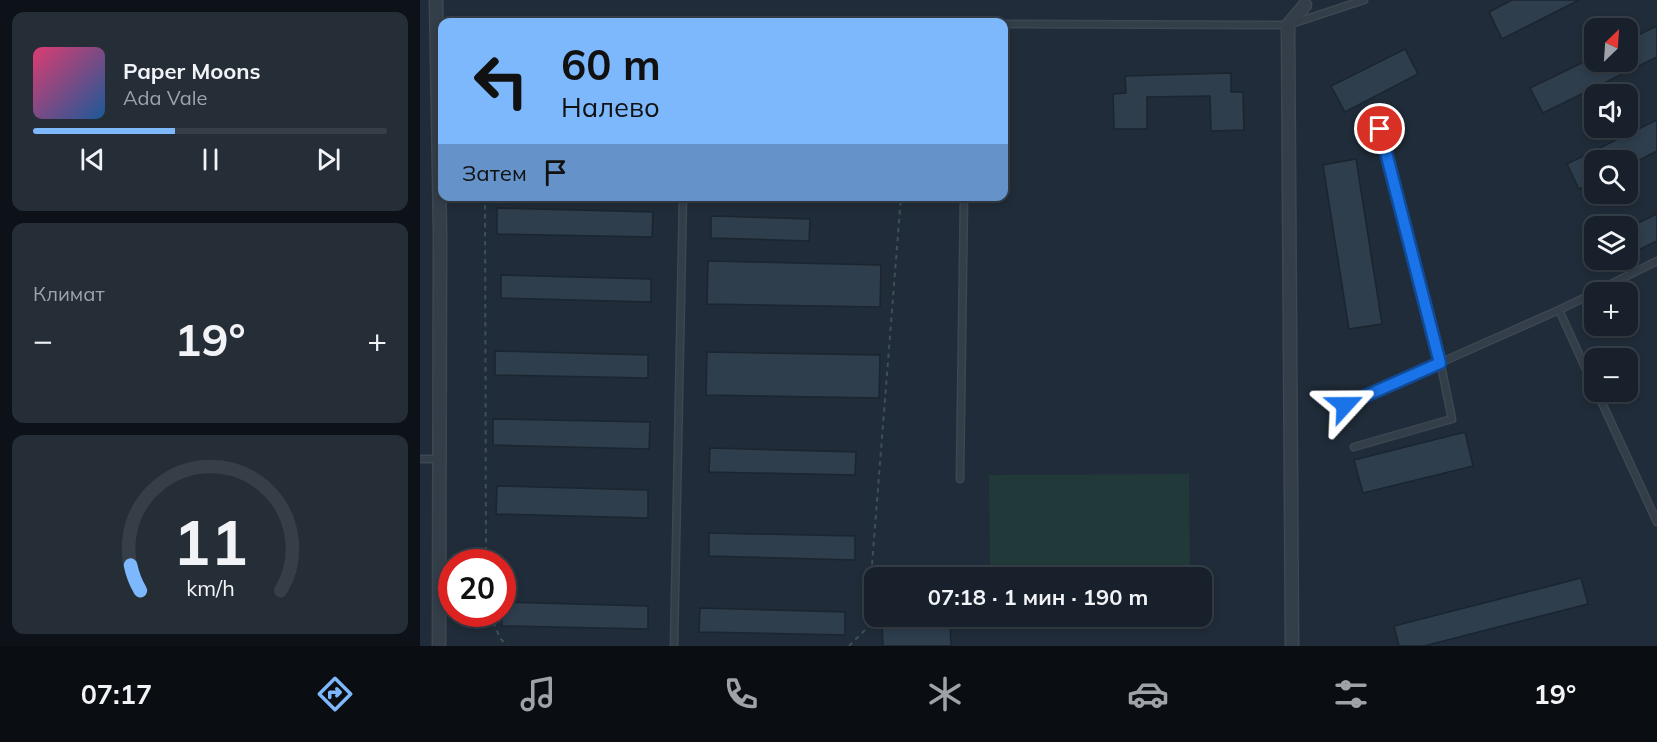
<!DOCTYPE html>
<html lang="ru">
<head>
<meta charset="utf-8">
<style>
	:root { --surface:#18212b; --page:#252e37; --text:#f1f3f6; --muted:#9fa3a9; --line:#363e47; --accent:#7db7fc }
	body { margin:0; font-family:Mulish,sans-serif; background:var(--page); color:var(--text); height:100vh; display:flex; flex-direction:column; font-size:22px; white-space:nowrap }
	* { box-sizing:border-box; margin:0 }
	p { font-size:20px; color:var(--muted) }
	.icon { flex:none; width:33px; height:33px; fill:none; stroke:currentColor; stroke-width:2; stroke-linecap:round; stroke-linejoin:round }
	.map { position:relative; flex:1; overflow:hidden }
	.side { display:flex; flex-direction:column; gap:12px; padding:12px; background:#0d1218; width:420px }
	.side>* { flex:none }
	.top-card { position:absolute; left:18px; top:18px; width:570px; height:183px; border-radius:12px; box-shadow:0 3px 9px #0003,0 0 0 2px var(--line); background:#7db7fc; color:#111; overflow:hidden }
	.needle { width:39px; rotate:25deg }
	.tools { position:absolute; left:1164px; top:18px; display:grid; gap:12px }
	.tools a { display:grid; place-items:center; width:54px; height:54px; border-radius:12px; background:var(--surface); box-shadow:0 3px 9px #0003,0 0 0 2px var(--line); font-size:30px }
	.speed { position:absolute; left:18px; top:549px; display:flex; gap:12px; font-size:30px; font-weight:700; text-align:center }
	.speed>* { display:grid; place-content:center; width:78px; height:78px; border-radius:50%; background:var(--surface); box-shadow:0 3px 9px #0003,0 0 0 2px var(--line); line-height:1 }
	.speed .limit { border:9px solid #d22; background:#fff; color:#111 }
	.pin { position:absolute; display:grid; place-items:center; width:51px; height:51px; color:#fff; margin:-26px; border:3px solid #fff; border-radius:50%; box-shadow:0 2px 6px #0007 }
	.me { position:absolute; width:66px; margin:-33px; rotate:66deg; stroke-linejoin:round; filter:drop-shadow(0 0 4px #0008) }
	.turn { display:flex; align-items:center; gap:21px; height:126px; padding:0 24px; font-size:27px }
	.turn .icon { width:78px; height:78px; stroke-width:2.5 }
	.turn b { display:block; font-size:42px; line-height:51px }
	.then { display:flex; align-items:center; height:57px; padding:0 24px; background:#0003; gap:12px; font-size:22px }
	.big { font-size:45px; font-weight:700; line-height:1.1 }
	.side .widget { flex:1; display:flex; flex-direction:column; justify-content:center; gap:9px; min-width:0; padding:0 21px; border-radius:12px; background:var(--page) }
	.side .dial { align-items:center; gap:0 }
	.dial svg { height:156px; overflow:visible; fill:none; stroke:var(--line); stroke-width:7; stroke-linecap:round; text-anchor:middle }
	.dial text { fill:var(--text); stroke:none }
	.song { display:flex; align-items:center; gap:18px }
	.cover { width:72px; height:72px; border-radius:9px; background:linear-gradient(135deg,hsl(340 70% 55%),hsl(210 70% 35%)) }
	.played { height:6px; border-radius:3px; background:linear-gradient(90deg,var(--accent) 40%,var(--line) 40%) }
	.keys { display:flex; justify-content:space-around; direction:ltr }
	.heat { display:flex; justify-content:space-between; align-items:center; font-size:33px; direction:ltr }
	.trip { position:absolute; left:444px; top:567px; width:348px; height:60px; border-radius:12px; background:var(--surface); box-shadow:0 3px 9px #0003,0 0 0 2px var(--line); font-weight:700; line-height:60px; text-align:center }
	.tabs { display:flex; height:96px; justify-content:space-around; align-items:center; background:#0a0d11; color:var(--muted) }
	.tabs .icon { width:42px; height:42px }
	.tabs .on { color:var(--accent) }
	.tabs b { font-size:27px; color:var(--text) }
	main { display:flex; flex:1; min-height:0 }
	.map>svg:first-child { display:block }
	.green { fill:#22393a }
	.building { fill:#2e3e4d; stroke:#1b2530; stroke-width:1.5 }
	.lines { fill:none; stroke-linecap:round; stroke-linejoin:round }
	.lane-casing { stroke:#3d4753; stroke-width:9 }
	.street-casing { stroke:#3d4753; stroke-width:15 }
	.path { stroke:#3a5252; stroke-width:2; stroke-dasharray:4.5 4.5; stroke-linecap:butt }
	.lane { stroke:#333e49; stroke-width:6 }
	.street { stroke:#333e49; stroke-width:12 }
	.route-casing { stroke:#114b97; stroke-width:15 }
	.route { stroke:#1a73e8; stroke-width:10 }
</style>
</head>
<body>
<main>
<section class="side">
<div class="widget">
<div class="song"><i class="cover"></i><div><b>Paper Moons</b><p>Ada Vale</p></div></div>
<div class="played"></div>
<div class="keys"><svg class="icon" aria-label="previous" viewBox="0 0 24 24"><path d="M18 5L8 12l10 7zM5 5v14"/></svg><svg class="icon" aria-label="pause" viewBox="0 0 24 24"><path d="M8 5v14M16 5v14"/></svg><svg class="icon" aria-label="next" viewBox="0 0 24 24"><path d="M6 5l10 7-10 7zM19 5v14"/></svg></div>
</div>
<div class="widget"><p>Климат</p>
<div class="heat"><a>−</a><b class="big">19°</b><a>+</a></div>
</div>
<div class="widget dial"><svg viewBox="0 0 100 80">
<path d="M14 69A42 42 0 1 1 86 69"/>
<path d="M14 69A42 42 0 0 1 9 56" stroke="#7db7fc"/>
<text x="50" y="56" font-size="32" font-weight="700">11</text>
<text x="50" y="72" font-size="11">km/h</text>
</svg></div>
</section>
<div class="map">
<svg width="1237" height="646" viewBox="0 0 1237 646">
	<rect width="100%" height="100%" fill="#202c39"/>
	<path class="green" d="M769,474L770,577H570L569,475Z"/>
	<path class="building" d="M1092,0H1159L1082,39L1069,12Z
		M1237,26V57L1123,113L1110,88L1174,57V62H1208V40Z
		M985,49L998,74L925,112L911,86Z
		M811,73V92H823L824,130L791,131L790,96L727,97V129H694L693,94L706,93L705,76Z
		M1237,120V151L1208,166V160H1174V182L1159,189L1147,164Z
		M936,159L962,324L929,329L903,165Z
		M77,208L233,212L232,237L77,234Z
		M1237,214V241L1208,255V228Z
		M291,216L390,219L389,241L291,238Z
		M288,261L461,265L460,307L287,304Z
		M81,275L231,279V302L81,298Z
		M75,351L228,355V378L75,375Z
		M287,352L460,355L459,398L286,395Z
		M73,419L230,422L229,449L73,445Z
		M1045,432L1053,466L943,493L934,460Z
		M290,448L436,452L435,475L289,472Z
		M77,486L228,490V518L76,514Z
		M289,533L435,536V560L289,556Z
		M1161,578L1168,604L1004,646H979L974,626Z
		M82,602L228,606V629L82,626Z
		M280,608L425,612V635L279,632Z
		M530,619L531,646H463L462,621Z"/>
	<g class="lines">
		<defs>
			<path id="lane" d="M584,24L868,25L944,0
				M1175,292L1237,261
				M1139,310L1174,293
				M1177,392L1237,522
				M925,405L1139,310L1174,387
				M934,447L1032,419L1019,356L960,130
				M0,459H18
				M540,479L544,196
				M254,646L263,196"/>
			<path id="street" d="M16,0L20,234L19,646
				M872,646L868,25L885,5"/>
		</defs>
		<use href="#lane" class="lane-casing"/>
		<use href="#street" class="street-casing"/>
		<path class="path" d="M65,196L66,562
			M70,614L80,638L87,646
			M429,646L449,626L450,590L481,196"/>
		<use href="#lane" class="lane"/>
		<use href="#street" class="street"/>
	</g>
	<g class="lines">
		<defs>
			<path id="route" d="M925,405L1020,363L960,129"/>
		</defs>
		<use href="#route" class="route-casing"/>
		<use href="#route" class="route"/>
	</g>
</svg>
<div class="tools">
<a><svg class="needle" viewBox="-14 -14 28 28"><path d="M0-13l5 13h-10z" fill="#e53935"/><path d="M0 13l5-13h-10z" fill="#9fa3a9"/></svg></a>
<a><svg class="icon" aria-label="sound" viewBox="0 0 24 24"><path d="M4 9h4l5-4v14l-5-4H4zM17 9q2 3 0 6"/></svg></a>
<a><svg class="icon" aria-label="search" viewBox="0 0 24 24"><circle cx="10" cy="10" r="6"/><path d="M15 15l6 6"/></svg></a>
<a><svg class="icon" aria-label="layers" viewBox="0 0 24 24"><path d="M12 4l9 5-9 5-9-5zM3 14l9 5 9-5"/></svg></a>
<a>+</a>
<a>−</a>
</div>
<div class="speed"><div class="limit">20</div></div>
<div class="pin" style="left:960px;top:129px;background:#d93025"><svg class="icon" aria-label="arrive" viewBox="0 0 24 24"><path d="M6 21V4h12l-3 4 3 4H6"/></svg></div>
<svg class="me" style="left:925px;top:405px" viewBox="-20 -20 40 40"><path d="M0-17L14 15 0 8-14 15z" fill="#1a73e8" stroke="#fff" stroke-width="4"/></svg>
<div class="trip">07:18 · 1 мин · 190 m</div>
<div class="top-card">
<div class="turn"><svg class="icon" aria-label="left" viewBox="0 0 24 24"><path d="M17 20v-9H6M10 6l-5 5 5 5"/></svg><div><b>60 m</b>Налево</div></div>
<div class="then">Затем<svg class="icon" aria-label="arrive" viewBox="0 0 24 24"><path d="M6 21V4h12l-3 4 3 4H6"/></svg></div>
</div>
</div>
</main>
<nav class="tabs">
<b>07:17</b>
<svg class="icon on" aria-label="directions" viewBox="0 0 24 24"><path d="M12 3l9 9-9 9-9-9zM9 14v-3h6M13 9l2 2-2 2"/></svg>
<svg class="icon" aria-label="music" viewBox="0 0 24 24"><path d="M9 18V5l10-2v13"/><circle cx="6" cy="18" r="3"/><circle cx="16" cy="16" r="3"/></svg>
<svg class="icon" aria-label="phone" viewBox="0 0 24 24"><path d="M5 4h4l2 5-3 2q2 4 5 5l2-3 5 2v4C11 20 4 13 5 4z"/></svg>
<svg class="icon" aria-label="climate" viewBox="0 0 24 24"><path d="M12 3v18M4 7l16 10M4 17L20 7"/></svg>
<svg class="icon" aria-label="car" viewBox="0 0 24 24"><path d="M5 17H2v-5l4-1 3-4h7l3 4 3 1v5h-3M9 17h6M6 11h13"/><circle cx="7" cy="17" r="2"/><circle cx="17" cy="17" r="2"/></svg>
<svg class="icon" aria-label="filters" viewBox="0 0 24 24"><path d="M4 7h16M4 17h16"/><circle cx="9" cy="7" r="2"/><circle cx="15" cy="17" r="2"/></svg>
<b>19°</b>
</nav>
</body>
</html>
